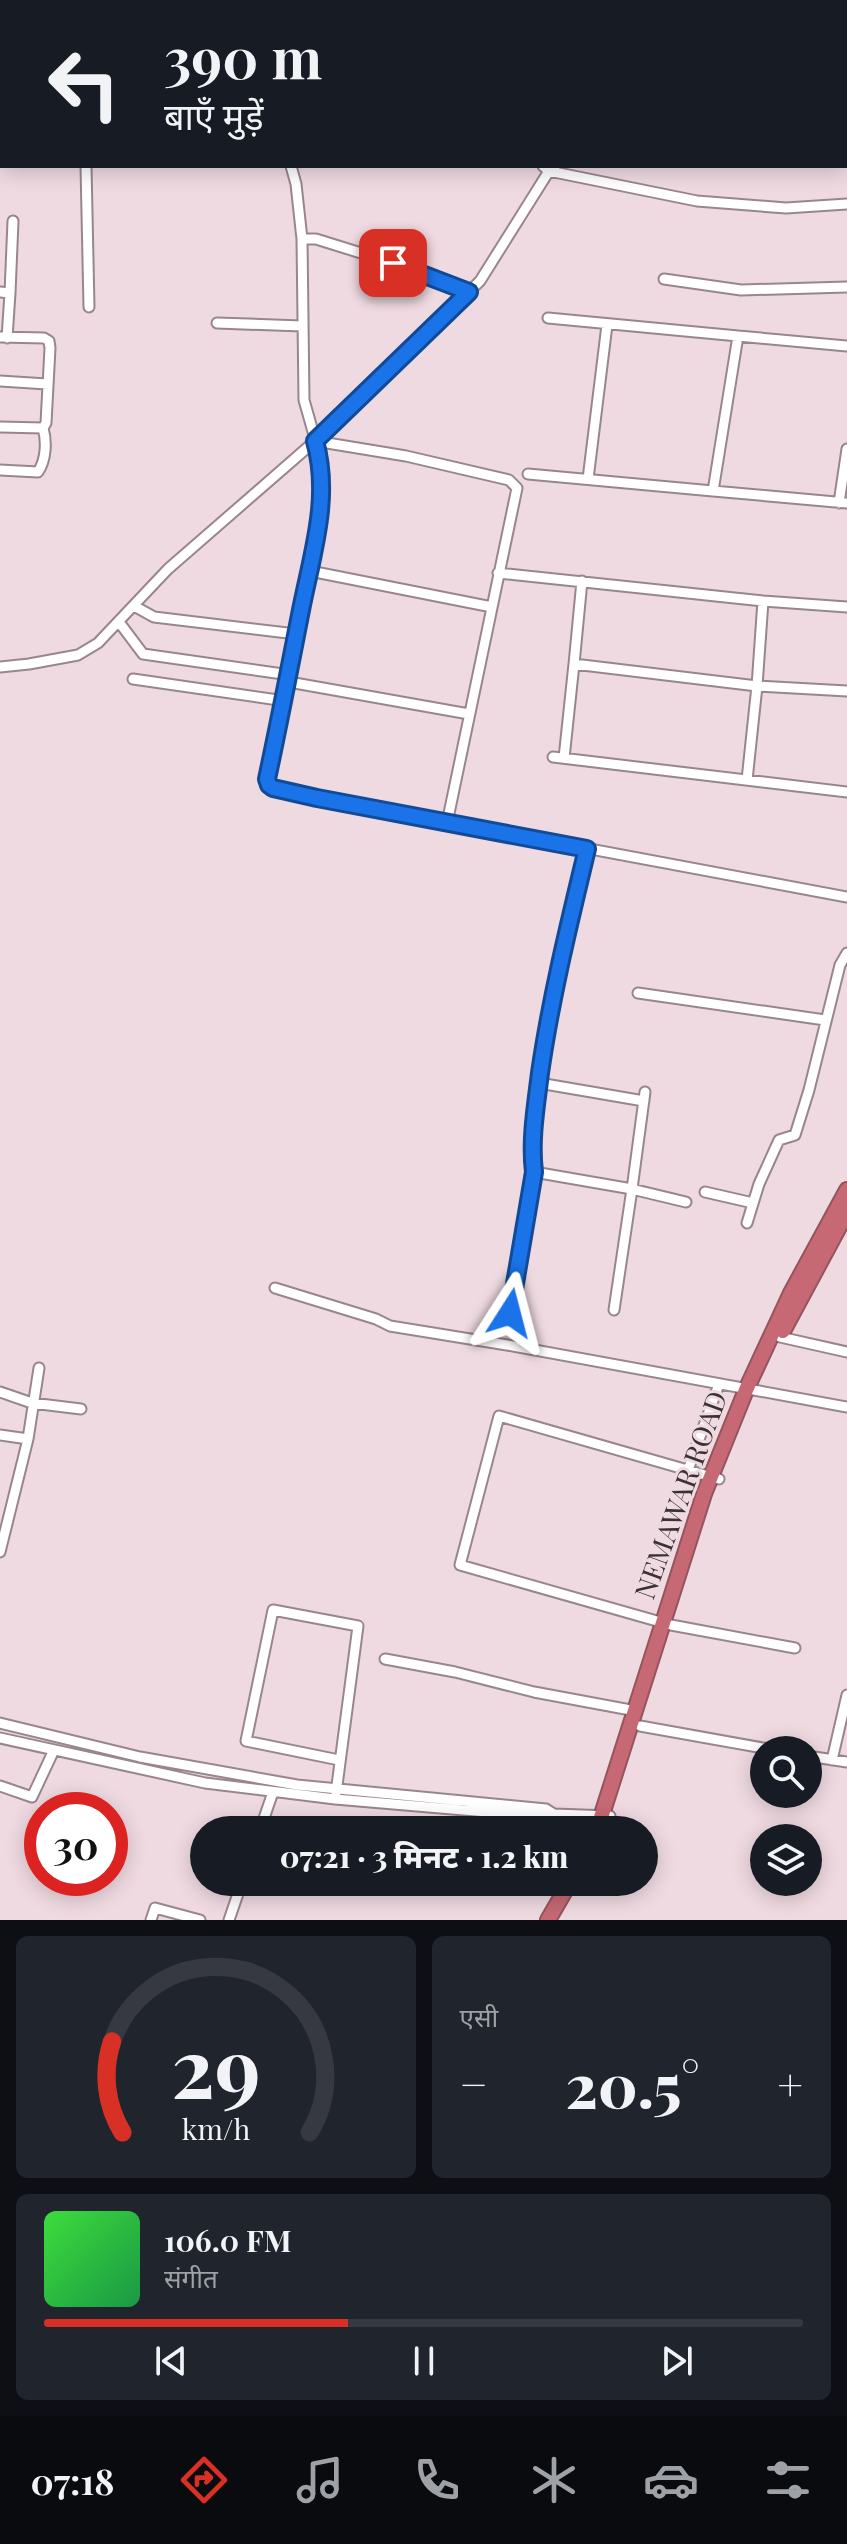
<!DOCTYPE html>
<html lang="hi">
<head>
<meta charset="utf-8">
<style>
	:root { --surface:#171b24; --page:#20242c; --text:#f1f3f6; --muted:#9ea1a6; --line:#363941; --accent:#d93025 }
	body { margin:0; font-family:"Playfair Display","Noto Sans Devanagari",serif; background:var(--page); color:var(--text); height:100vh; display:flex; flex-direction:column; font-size:30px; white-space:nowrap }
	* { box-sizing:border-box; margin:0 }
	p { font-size:26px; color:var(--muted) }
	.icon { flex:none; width:44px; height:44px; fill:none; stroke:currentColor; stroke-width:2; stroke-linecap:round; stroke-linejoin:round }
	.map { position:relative; height:1920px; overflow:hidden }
	.side { display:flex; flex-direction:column; gap:16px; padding:16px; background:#0d0f14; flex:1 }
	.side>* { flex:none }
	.banner { position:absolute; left:0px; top:0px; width:848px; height:168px; box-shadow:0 4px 20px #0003; background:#171b24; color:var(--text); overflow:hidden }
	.tools { position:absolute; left:750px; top:1736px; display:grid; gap:16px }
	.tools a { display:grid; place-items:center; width:72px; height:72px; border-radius:50%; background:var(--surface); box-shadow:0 4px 20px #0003; font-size:40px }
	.speed { position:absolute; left:24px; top:1792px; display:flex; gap:16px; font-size:40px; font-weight:700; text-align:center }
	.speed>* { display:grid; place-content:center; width:104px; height:104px; border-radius:50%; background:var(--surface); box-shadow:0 4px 20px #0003; line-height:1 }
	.speed .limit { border:12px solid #d22; background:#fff; color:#111 }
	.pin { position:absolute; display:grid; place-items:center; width:68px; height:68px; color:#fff; margin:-34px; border-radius:16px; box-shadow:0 4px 12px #0006 }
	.me { position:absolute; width:88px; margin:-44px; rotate:9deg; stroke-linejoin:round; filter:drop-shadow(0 0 6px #0008) }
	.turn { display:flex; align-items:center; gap:28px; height:168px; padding:0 32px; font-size:36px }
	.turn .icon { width:104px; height:104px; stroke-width:2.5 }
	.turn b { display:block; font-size:56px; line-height:68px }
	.big { font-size:60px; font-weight:800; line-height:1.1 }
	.side .card { flex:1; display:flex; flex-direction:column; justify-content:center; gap:12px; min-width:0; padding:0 28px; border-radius:12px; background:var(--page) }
	.side .dial { align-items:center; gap:0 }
	.dial svg { height:208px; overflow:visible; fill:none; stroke:var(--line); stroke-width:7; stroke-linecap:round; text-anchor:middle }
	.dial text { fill:var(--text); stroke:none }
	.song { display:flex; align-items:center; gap:24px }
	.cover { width:96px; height:96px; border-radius:12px; background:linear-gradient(135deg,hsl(120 70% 55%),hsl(140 70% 35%)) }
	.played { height:8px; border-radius:4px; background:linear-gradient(90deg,var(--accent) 40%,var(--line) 40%) }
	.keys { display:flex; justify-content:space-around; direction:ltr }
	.heat { display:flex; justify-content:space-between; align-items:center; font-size:44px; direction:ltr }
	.side .tiles { flex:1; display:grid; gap:16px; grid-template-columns:1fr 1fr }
	.card:last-child { grid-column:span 2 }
	.trip { position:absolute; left:190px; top:1816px; width:468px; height:80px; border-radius:40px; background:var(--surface); box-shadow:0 4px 20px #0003; font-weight:800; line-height:80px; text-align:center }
	.dock { display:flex; height:128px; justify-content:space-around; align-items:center; background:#090b0e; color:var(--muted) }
	.dock .icon { width:56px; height:56px }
	.dock .current { color:var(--accent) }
	.dock b { font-size:36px; color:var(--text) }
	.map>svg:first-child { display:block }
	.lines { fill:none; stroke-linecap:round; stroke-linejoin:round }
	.minor-casing { stroke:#99868c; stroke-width:13 }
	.highway-casing { stroke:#95555d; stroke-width:18 }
	.minor { stroke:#fff; stroke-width:9 }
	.highway { stroke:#c66974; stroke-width:14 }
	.route-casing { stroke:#114b97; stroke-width:20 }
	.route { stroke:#1a73e8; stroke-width:14 }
	.labels { text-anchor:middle; stroke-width:6; stroke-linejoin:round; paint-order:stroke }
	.street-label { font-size:28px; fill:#393133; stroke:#f0dae2 }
</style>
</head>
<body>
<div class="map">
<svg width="847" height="1920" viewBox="0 0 847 1920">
	<rect width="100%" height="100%" fill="#f0dae2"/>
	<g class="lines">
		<defs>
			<path id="minor" d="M267,0V2
				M483,0V2
				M627,0V2
				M668,0L669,2
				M752,2L754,0
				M846,69H847
				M0,140V154
				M86,166L89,307
				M291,166L296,184L302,239L304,400L321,460L323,481L320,517L310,571L267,779L269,785L317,798L847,897
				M555,166L549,171L697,201L786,208L847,204
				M302,239H316L393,263L469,292
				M664,279L741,290L847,287
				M0,292L10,293L7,338
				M10,293L13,221
				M217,323L302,326
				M738,336L847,346
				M0,337L44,338L49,341L50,348L46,423L43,428L0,427
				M0,381L47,384
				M315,441L406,456L509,480L517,488L447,823
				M0,470L38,472C46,460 47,442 43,428
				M528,474L713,491L738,336L548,318
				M588,479L607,325
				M713,491L847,503
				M839,503L847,449
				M310,571L492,607
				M498,573L763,601L847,607
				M582,581L574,664L757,686L763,601
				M134,606L154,617L296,634
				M119,622L143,654L290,675
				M0,667L29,664L78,655L98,643L168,569L315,441L480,281L549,171L543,166
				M133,679L285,701
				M289,682L469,714
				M553,757L847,792
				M564,758L574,664
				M747,780L757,686L847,691
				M587,849L550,1004L536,1110L531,1154L534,1172L632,1189L645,1092
				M638,993L825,1020
				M539,1083L644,1101
				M705,1192L753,1203
				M747,1223L759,1184L779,1140L795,1135L809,1090L840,965L847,953
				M275,1288L376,1319L390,1326L507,1345L847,1407
				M614,1310L632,1189L686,1202
				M510,1313L534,1172
				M780,1337L847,1352
				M0,1392L32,1403L81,1409
				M0,1435L28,1439
				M688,1470L719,1384
				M719,1479L499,1416L460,1565L671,1625L795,1648
				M0,1552L28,1439L39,1368
				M385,1659L455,1672L534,1692L636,1711
				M0,1723L140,1757L297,1785L546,1809L554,1814
				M640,1726L774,1750
				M0,1738L205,1783L335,1799L545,1817L554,1814L610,1816
				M808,1756L847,1762
				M832,1760L847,1695
				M0,1786L32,1797L54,1750
				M336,1793L358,1626L273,1610L246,1741L339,1760
				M260,1830L273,1792
				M151,1920L155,1908L200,1920
				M229,1920L242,1882"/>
			<path id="highway" d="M783,1331L847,1212
				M597,1830L704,1494L746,1390L791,1293L847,1190
				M548,1920L570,1882"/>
		</defs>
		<use href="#minor" class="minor-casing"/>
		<use href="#highway" class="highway-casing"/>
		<use href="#minor" class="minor"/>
		<use href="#highway" class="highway"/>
	</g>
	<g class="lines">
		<defs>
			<path id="route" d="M393,263L469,292L315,441C331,498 312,554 301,610C290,666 279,723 267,779L269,785L273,788L317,798L587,849C569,924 551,997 540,1073C536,1106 530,1140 534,1172L510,1313"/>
		</defs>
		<use href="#route" class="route-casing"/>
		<use href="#route" class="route"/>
	</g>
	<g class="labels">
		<g class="street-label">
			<text transform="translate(681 1495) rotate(-70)" y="10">NEMAWAR ROAD</text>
		</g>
	</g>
</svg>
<div class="tools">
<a><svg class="icon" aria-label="search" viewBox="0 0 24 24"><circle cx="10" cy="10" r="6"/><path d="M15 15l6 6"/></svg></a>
<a><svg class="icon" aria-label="layers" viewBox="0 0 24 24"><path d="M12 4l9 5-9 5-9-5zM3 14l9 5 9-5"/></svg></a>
</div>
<div class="speed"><div class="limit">30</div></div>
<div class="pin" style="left:393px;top:263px;background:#d93025"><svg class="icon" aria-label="arrive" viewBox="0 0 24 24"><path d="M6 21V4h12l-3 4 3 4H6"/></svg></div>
<svg class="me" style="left:510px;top:1313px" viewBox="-20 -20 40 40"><path d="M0-17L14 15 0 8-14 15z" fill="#1a73e8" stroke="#fff" stroke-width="4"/></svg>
<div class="trip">07:21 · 3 मिनट · 1.2 km</div>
<div class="banner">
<div class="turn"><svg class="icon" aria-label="left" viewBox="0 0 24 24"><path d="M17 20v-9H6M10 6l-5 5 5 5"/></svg><div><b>390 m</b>बाएँ मुड़ें</div></div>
</div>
</div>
<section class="side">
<div class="tiles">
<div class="card dial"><svg viewBox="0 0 100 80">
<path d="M14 69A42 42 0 1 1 86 69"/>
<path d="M14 69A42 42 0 0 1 10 34" stroke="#d93025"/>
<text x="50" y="56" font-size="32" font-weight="700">29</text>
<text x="50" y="72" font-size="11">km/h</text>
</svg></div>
<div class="card"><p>एसी</p>
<div class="heat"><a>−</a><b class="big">20.5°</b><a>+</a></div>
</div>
<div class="card">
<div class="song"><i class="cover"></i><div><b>106.0 FM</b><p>संगीत</p></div></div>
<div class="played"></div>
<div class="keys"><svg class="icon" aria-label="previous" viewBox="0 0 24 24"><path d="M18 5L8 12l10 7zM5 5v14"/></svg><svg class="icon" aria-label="pause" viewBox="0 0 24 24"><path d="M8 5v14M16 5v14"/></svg><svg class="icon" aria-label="next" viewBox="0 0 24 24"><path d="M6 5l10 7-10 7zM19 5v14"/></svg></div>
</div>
</div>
</section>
<nav class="dock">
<b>07:18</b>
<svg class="icon current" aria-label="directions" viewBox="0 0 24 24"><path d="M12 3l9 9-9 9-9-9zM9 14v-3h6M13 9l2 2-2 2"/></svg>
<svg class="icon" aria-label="music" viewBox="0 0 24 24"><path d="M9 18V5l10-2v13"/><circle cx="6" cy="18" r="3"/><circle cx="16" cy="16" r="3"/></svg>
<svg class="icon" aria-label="phone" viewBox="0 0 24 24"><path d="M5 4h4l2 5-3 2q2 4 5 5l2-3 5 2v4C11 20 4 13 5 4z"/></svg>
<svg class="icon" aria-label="climate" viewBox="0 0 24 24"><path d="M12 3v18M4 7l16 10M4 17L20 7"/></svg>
<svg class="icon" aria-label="car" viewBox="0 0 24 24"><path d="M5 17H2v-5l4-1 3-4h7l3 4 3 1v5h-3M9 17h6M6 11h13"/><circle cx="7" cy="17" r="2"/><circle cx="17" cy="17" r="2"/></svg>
<svg class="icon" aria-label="filters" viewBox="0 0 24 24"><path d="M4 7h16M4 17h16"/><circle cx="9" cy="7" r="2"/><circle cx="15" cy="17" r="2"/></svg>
</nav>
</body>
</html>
